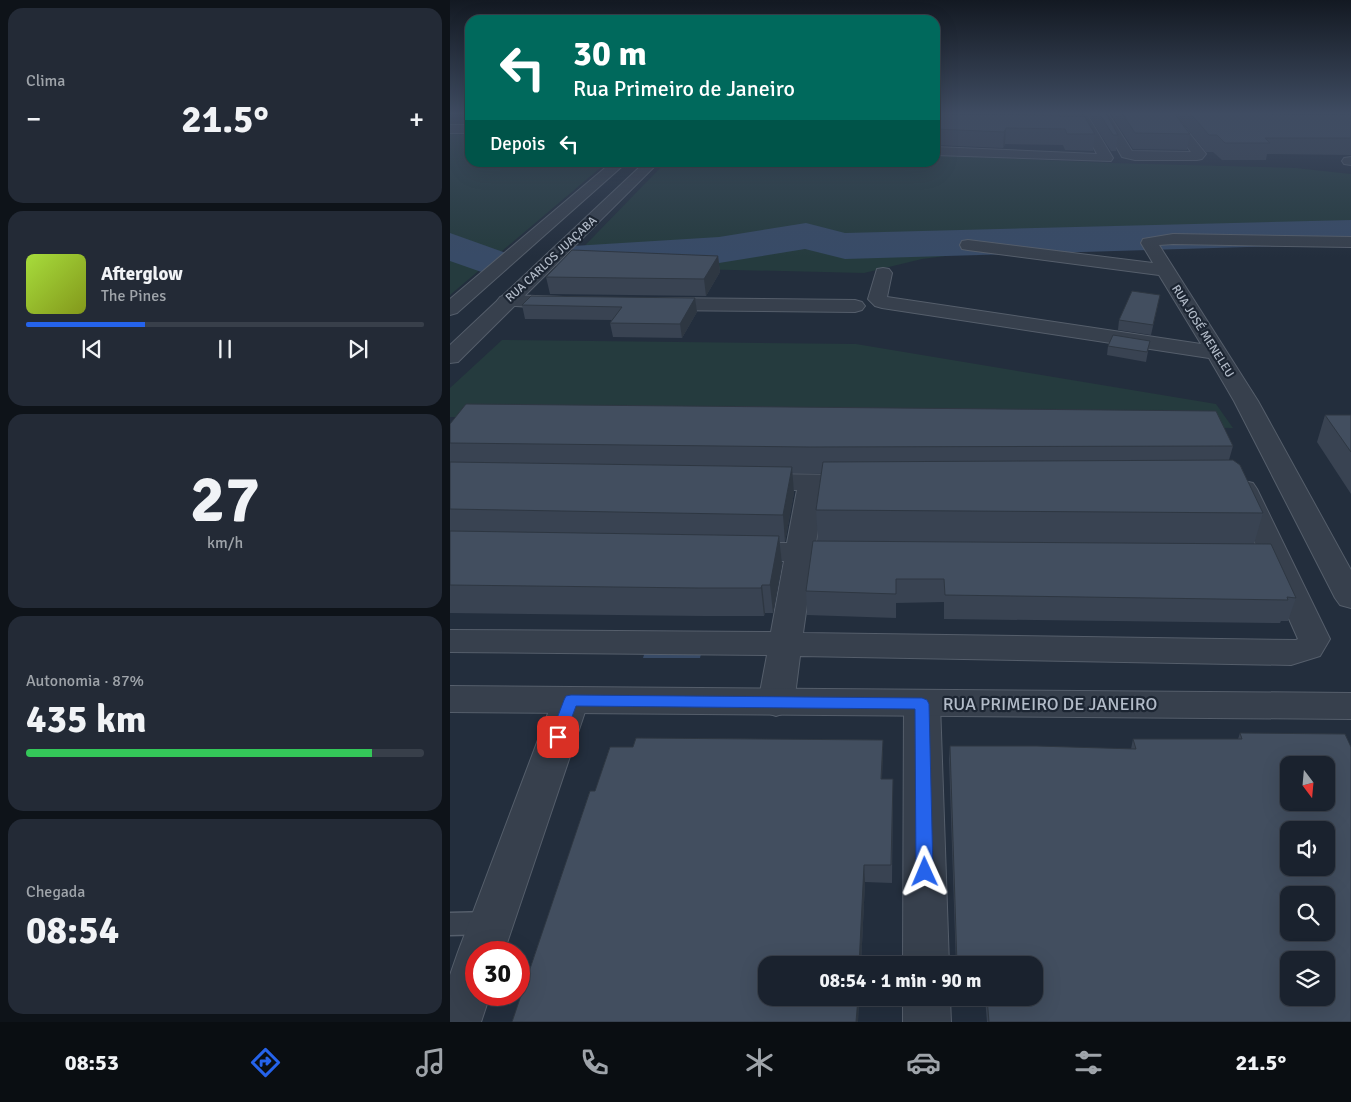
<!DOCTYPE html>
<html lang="pt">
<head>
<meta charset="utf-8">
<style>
	:root { --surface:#1a222e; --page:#232a36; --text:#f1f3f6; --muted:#9fa4aa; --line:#383f4a; --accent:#2563eb }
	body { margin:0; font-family:Signika,sans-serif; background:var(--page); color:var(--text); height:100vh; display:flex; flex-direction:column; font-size:19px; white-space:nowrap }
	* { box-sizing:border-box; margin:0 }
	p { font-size:16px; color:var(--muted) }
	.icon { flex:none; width:28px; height:28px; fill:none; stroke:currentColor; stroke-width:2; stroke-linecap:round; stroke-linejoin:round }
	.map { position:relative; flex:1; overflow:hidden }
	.side { display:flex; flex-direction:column; gap:8px; padding:8px; background:#0e1319; width:450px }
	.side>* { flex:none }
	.banner { position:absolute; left:15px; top:15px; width:475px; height:152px; border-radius:15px; box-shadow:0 5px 20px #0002,0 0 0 1px var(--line); background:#00695c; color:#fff; overflow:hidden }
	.needle { width:32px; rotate:164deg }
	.tools { position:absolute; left:830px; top:756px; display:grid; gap:10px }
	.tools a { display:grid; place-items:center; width:55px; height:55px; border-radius:10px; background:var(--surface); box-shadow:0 5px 20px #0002,0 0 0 1px var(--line); font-size:25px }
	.speed { position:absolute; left:15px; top:941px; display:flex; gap:10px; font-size:25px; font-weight:700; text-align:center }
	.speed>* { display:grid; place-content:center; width:65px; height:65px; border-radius:50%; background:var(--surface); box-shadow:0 5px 20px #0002,0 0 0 1px var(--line); line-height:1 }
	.speed .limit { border:8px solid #d22; background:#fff; color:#111 }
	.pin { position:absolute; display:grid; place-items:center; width:42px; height:42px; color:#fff; margin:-21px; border-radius:10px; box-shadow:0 2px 8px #0006 }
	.me { position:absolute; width:55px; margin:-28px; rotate:359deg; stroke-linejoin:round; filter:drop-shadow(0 0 4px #0008) }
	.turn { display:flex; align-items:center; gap:18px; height:105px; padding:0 25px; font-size:22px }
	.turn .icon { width:65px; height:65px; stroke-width:2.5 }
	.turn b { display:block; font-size:35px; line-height:42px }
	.then { display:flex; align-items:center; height:48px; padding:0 25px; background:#0003; gap:10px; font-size:19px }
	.big { font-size:38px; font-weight:700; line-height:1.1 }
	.side .tile { flex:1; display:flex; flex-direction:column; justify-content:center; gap:8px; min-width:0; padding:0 18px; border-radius:15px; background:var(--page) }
	.side .dial { align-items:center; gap:0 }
	.dial b { font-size:65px; line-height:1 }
	.song { display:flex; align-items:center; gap:15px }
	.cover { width:60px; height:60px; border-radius:8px; background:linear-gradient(135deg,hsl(80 70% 55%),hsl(70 70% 35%)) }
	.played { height:5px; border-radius:2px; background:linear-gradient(90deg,var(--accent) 30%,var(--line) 30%) }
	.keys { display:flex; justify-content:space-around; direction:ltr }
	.heat { display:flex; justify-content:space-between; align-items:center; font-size:28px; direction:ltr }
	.charge { height:8px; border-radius:4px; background:linear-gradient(90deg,#34c759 87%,var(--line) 0) }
	.trip { position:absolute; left:308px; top:956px; width:285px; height:50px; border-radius:15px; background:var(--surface); box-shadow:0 5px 20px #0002,0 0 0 1px var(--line); font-weight:700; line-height:50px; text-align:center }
	.tab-bar { display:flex; height:80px; justify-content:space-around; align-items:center; background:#0a0e12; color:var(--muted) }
	.tab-bar .icon { width:35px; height:35px }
	.tab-bar .current { color:var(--accent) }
	.tab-bar b { font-size:22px; color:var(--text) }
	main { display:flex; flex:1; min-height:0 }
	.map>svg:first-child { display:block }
	.green { fill:#253b3e }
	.water { fill:#384b67 }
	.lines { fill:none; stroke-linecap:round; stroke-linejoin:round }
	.river { fill:#384b67; fill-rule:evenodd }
	.service-casing { stroke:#555e6b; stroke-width:3 }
	.minor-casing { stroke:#555e6b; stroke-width:2 }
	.tertiary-casing { stroke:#555e6b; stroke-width:2 }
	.service { fill:#37404d; fill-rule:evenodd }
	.minor { fill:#37404d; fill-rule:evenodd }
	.tertiary { fill:#37404d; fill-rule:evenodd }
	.wall { fill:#394352 }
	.shaded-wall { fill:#2e3742 }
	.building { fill:#424e5f; stroke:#2e3742; fill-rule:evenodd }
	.route { fill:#2563eb; stroke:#184099 }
	.labels { text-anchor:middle; stroke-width:4.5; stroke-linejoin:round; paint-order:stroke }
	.far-street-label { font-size:12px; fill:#b2bbc8; stroke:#1c2532 }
	.near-street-label { font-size:18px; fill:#b2bbc8; stroke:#1c2532 }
</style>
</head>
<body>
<main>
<section class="side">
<div class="tile"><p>Clima</p>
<div class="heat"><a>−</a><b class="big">21.5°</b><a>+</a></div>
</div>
<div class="tile">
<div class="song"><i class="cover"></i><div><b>Afterglow</b><p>The Pines</p></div></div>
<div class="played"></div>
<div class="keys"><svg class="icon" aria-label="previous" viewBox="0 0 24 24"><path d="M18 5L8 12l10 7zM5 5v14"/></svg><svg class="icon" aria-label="pause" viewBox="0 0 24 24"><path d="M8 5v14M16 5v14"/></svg><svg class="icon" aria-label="next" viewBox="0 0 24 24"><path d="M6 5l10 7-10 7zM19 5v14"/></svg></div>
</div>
<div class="tile dial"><b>27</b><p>km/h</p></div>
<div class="tile"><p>Autonomia · 87%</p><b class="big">435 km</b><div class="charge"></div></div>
<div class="tile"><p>Chegada</p><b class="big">08:54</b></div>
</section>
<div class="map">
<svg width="901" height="1022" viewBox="0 0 901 1022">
	<rect width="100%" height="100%" fill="#232e3d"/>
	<path class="green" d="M0,134L20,135V162L156,163L0,295Z
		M485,155L660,163L846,168L901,174V244H590L472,259L414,273L115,266L215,163L485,162Z
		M52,340L406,344L766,404L783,428L0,417V388Z"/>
	<path class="water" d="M199,639H255L250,658H193Z"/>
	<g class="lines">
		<path class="river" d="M901,220V244L395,259L355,249L269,263L123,272L107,268L101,259L107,250L123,246L269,237L356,223L395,233Z
			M0,233L56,253L62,262L56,271L40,275L0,261Z"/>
		<defs>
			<path id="service" d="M38,912L47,915L50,923L47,931L38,934L0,935V913Z"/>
			<path id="minor" d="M625,113H636L663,158L661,161L485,155V147L647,154Z
				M647,113H658L682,151L741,152L712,113H723L756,154L752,159L747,160H685L672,157Z
				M0,125H20V133H0Z
				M901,157V165L894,164L892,161L894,158Z
				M723,234L901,237V247L723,244L709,245L808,401L901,570V608L890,605L885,598L784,401L759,358L432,308L425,306L418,299L427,269L433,268L439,269L442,273L437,297L751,344L709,275L518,250L512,249L510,245L512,241L518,240L703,263L691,243L693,239Z
				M57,295L113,297L120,299L123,303L120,307L113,309L50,305L47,301L50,297Z
				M208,298L405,300L412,302L415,306L412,310L405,312L208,310L201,308L198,304L201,300Z
				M306,474L406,475L415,477L419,483L415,489L406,491H373L366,544H400L410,547L415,553L410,559L400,562H363L353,633L846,640L848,639L781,489L785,483L794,481L803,483L807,489L880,639L870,656L841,665L350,656L344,703L338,712L326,716L314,712L308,703L317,655L0,652V630L321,632L334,561H293L283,558L278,552L283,546L293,543H337L347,490H306L297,488L293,482L297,476Z
				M121,687L133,691L139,700L54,952H26V995H40L31,1022H0V975L8,952L103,700L109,691Z
				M472,690L484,694L490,703L499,965H453L454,703L460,694Z
				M453,998H500L501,1022H453Z"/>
			<path id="tertiary" d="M162,162H177L7,313L0,315V299Z
				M195,162H209L8,362L0,363V345Z
				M0,686L901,693V719L0,712Z"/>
		</defs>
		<use href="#service" class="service-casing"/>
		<use href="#minor" class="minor-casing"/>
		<use href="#tertiary" class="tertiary-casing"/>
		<use href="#service" class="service"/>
		<use href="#minor" class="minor"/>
		<use href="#tertiary" class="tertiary"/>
	</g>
	<path class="wall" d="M485,113H627L626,116L645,134L643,151L615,150L613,145L555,144L553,148L485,145Z
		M637,113H656L668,135L666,151H661Z
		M660,113H724L740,134L737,150L683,149Z
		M725,113H901V155L817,154L816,160H772L763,152H756Z
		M268,256L270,272L256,296L100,294L96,277Z
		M245,298L247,312L232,338L163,337L160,323L162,320L75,319L72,305Z
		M708,304L701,335L668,330L669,320Z
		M700,341L696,362L657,355L658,346Z
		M875,415H901V494L867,442Z
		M0,424L783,446L779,460L813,513L804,544L846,598L838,621H831L830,623L494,619V602L446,603V618L357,615L356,591L368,541L366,510L371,473H342L344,493L335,542H330L332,564L323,613H315L314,616H253L0,613Z
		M790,733L901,1022H537L535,998H584V965H506L499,759L500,746L681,749L683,739H788Z
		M186,738L433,740L432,779H443L442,883L415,882L411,965H316V998H409L408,1022H62L140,791H145L160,747H183Z"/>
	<path class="shaded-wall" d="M556,128L555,144L553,148L554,132Z
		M268,256L270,272L256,296L254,279Z
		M245,298L247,312L232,338L230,324Z
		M342,467L344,493L335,542L333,515Z
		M329,536L332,564L323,613L320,585Z
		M312,585L315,613L314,616L311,588Z
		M433,740V757L431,796V779Z
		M414,865L415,882L411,965H409Z
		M408,998H409L408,1022H406Z"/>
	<path class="building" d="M649,113H656L668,135H663Z
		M672,113H724L740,134L685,133Z
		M740,113L899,115L901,113V138H815L820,143H775L767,135H759Z
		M485,114L634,116L645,134H617L615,129L556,128L554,132L485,129V130Z
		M122,250L268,256L254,279L96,277Z
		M682,291L710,295L703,325L669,320Z
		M81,296L245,298L230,324L160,323L172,307L72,305Z
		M663,335L700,341L697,352L658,346Z
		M16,404L766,411L783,446L359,447L0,443V424Z
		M875,415H901V452Z
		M783,460L790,465L813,513L366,510L373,462Z
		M0,462L342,467L333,515L0,509Z
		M0,531L329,536L320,585H312L311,588H248L0,585Z
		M363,541L821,544L846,598L837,597L838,600L495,595L494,579H446V594L356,591Z
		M790,733L895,734L901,747V1022H539L537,998H584V965H507L500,746H587L686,749L683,739H792ZM839,765H876V802H839ZM839,830H876V868H839ZM839,895H876V932H839ZM839,960H876V998H839Z
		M186,738L433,740L431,779H443L441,865H414L409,965H316V998H408L406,1022H62L140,791H145L160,747H183Z"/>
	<linearGradient id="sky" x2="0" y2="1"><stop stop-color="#131922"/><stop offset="0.44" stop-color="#3f4c62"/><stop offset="1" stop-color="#3f4c62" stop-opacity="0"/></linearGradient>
	<rect width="901" height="257" fill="url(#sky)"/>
	<path class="route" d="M121,695L472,698L477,700L479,704L483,872L481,877L475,879L469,877L466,872L465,709L126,706L113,741L108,743L102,741L100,737L114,700L116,696Z"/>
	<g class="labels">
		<g class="far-street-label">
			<text transform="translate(101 259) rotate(-43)" y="4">RUA CARLOS JUAÇABA</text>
			<text transform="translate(753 331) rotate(58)" y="4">RUA JOSÉ MENELEU</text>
		</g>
		<g class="near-street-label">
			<text x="600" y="710">RUA PRIMEIRO DE JANEIRO</text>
		</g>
	</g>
</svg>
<div class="tools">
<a><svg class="needle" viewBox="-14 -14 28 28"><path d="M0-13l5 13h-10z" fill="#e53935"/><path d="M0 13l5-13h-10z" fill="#9fa4aa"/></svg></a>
<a><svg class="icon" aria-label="sound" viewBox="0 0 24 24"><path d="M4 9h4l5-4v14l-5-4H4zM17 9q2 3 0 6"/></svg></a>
<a><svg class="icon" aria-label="search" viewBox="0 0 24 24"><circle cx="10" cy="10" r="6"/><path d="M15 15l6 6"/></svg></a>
<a><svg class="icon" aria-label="layers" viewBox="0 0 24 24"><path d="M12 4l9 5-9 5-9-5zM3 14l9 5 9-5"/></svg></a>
</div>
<div class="speed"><div class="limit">30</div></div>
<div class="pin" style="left:108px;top:737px;background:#d93025"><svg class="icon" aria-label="arrive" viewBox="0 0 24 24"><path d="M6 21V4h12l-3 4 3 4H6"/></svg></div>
<svg class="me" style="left:475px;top:872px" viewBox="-20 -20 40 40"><path d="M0-17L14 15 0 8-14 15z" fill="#2563eb" stroke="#fff" stroke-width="4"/></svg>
<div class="trip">08:54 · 1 min · 90 m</div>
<div class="banner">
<div class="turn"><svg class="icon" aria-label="left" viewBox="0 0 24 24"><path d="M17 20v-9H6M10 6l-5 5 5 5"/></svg><div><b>30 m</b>Rua Primeiro de Janeiro</div></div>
<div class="then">Depois<svg class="icon" aria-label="left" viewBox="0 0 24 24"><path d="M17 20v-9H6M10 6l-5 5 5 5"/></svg></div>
</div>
</div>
</main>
<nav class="tab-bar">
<b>08:53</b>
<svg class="icon current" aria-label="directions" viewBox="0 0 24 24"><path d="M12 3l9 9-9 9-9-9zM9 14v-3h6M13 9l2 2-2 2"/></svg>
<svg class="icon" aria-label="music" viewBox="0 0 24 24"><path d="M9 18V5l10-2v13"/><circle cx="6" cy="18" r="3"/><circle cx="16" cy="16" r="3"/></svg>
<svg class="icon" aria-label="phone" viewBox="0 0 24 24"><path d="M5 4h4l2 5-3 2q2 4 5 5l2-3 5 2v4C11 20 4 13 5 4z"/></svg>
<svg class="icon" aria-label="climate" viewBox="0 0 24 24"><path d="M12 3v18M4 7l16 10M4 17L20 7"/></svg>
<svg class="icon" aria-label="car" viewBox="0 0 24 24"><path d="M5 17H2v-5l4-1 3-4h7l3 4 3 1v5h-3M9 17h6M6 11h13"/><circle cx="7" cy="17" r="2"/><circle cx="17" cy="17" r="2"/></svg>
<svg class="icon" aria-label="filters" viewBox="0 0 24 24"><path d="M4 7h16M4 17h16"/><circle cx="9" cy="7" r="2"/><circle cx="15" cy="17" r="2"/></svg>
<b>21.5°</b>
</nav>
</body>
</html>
